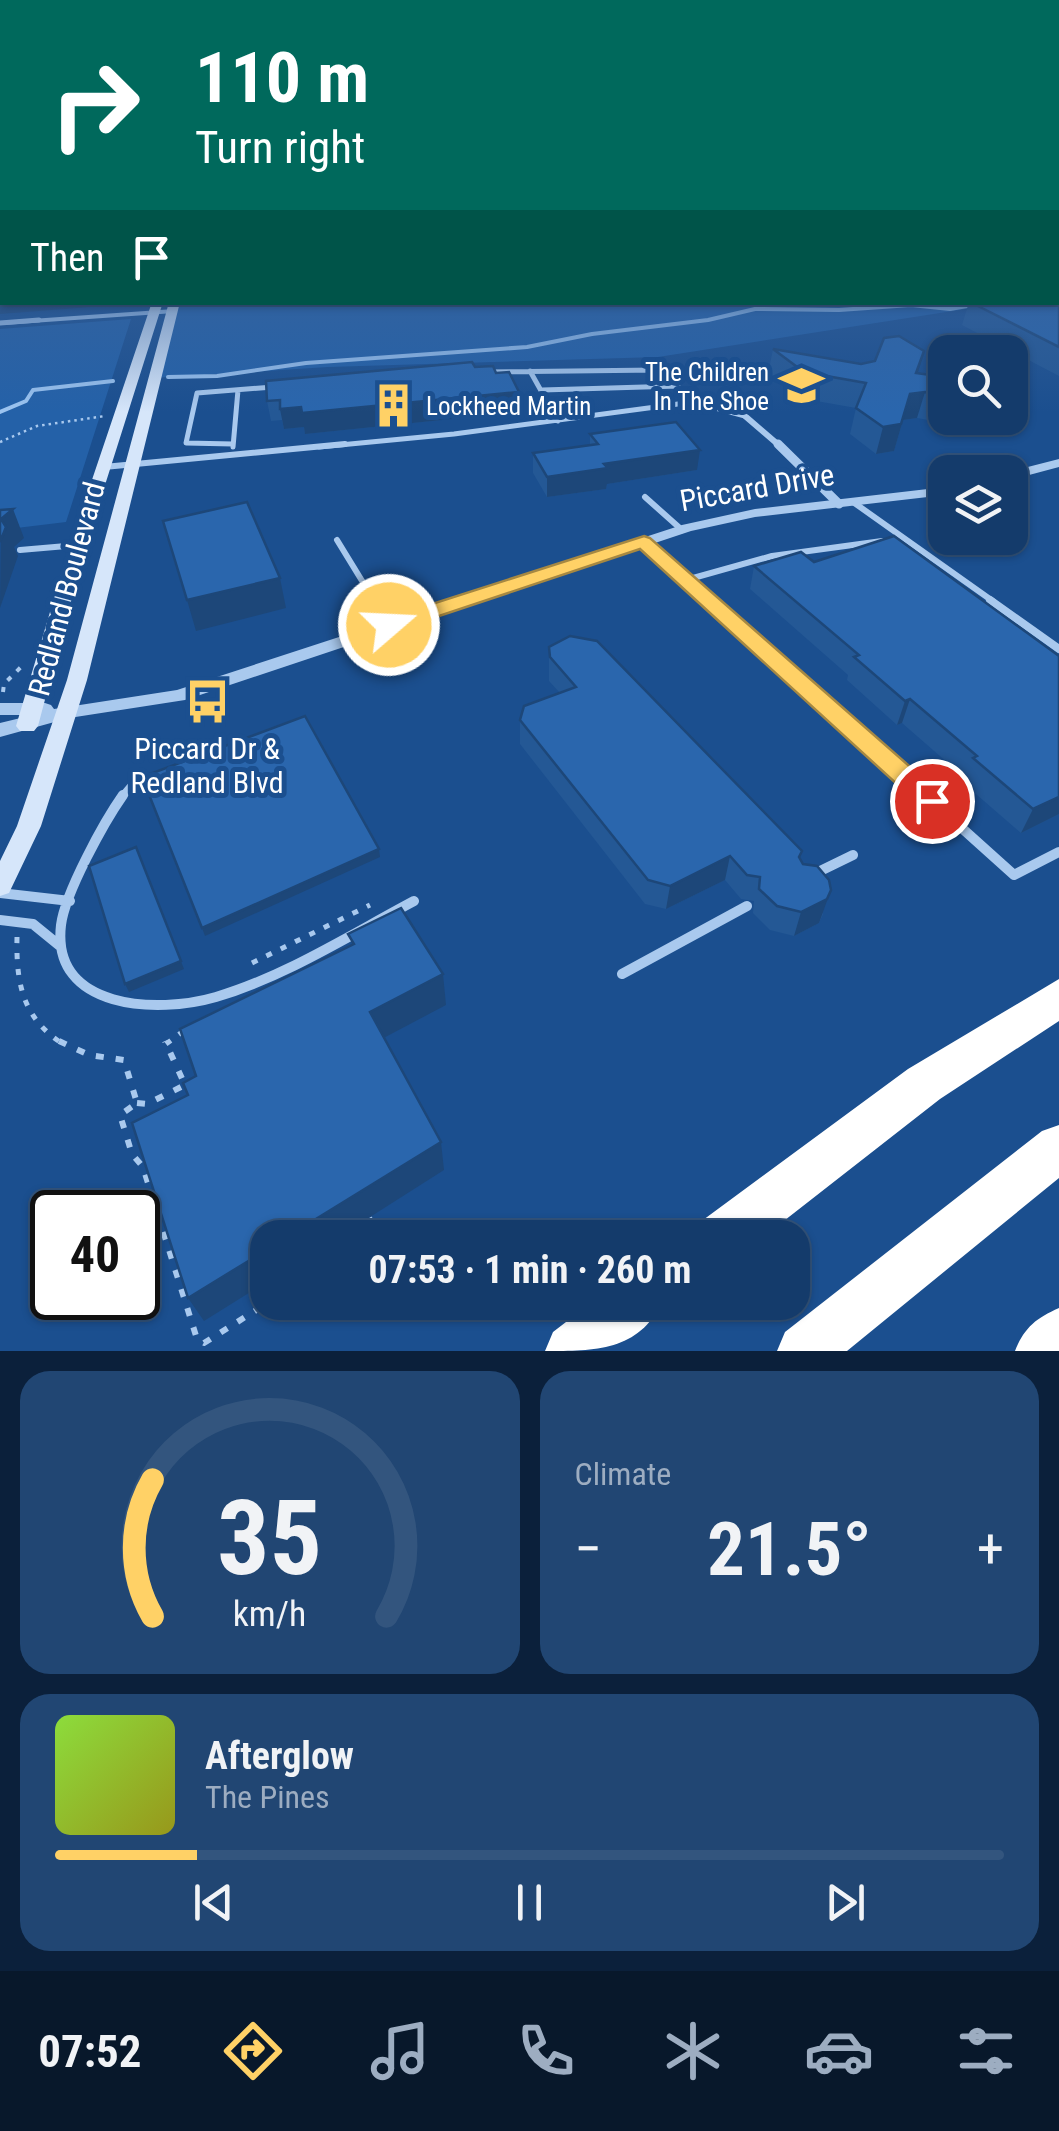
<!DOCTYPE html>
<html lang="en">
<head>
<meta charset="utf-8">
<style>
	:root { --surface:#143b6b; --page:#214673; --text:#f1f3f6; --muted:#9dadc1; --line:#33557e; --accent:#ffd166 }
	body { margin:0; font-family:"Roboto Condensed",sans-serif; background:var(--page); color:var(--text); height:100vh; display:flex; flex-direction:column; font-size:38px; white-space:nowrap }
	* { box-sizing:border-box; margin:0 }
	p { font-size:32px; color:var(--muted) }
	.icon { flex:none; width:55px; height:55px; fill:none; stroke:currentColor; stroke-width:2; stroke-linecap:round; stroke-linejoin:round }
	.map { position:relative; height:1351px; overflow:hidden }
	.panel { display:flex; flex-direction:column; gap:20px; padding:20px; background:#0b203b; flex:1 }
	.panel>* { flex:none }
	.top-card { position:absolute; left:0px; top:0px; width:1060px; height:305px; box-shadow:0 2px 8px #0004,0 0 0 2px var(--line); background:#00695c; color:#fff; overflow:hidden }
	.tools { position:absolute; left:928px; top:335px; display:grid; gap:20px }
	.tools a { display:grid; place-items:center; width:100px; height:100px; border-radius:20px; background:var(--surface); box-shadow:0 2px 8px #0004,0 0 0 2px var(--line); font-size:50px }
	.speed { position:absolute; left:30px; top:1190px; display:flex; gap:20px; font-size:50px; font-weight:700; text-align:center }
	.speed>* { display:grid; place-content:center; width:130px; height:130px; border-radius:50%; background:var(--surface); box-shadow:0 2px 8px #0004,0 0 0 2px var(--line); line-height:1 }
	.speed .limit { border:5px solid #111; border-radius:15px; background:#fff; color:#111 }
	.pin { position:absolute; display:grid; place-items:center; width:85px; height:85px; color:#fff; margin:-42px; border:5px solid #fff; border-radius:50%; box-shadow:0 2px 10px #0007 }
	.me { position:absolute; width:110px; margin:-55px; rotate:71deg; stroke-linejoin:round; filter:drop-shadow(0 0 8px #0008) }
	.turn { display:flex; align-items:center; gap:35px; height:210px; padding:0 30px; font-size:45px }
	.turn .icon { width:130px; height:130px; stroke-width:2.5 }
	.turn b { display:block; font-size:70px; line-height:85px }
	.then { display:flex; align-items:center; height:95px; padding:0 30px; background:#0003; gap:20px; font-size:38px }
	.big { font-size:75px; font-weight:700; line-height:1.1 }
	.panel .tile { flex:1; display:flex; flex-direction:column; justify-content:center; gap:15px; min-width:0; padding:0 35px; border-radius:30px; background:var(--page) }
	.panel .dial { align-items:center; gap:0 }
	.dial svg { height:260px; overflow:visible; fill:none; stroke:var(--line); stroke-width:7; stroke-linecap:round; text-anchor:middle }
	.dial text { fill:var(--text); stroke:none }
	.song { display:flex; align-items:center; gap:30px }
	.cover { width:120px; height:120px; border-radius:15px; background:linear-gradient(135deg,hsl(90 70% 55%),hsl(60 70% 35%)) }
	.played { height:10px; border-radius:5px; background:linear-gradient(90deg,var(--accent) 15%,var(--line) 15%) }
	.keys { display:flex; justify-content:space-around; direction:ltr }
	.heat { display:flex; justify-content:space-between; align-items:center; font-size:55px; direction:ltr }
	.panel .tiles { flex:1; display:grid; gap:20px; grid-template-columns:1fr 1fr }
	.tile:last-child { grid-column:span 2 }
	.trip { position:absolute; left:250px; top:1220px; width:560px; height:100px; border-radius:30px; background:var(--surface); box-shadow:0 2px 8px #0004,0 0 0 2px var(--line); font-weight:700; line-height:100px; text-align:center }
	.tabs { display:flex; height:160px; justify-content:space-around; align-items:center; background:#08182b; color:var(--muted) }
	.tabs .icon { width:70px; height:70px }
	.tabs .on { color:var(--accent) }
	.tabs b { font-size:45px; color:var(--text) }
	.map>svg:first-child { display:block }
	.green { fill:#2461a8 }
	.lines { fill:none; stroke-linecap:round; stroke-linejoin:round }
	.stream { stroke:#9cc4f0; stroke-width:4 }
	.path-far3 { stroke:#a9c9ee; stroke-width:2.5; stroke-dasharray:2.5 4; stroke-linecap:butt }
	.path-far2 { stroke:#a9c9ee; stroke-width:4; stroke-dasharray:5 8; stroke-linecap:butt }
	.path-far1 { stroke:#a9c9ee; stroke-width:5; stroke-dasharray:6 10; stroke-linecap:butt }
	.path { stroke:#a9c9ee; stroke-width:6; stroke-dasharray:8 12; stroke-linecap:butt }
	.service-far4 { stroke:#a9c9ee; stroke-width:4 }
	.service-far3 { stroke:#a9c9ee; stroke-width:5 }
	.service-far2 { stroke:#a9c9ee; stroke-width:6 }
	.service-far1 { stroke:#a9c9ee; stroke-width:8 }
	.service { stroke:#a9c9ee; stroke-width:10 }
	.minor-far1 { stroke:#a9c9ee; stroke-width:6 }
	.minor { stroke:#a9c9ee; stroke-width:9 }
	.tertiary { fill:#a9c9ee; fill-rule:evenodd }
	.secondary { fill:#d6e6fa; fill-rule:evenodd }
	.motorway { fill:#fff; fill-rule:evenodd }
	.wall { fill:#245895 }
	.shaded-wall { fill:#1d4779 }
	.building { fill:#2a66ad; stroke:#1d4779; stroke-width:2.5 }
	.route { fill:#ffd166; stroke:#a68842; stroke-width:2.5 }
	.labels { text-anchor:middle; stroke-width:10; stroke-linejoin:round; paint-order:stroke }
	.far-poi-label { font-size:25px; fill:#fff; stroke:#1b4f8f; text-anchor:end }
	.street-label { font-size:30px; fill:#fff; stroke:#1b4f8f }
	.poi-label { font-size:30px; fill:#fff; stroke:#1b4f8f }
</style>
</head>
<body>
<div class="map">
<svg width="1059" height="1351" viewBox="0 0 1059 1351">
	<rect width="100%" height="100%" fill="#1b4f8f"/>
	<path class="green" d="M178,303H1004L658,357L328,367L153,378Z
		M131,319L66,522L0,530V329Z"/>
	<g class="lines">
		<path class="stream" d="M168,377L217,376L306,363L527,347L592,334L708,320L755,309L839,310L911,305L950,309L990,302
			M0,412L26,401L33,390L113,381"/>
		<path class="path-far3" d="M0,442L37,426L105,416"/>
		<path class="path-far2" d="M3,692L4,684L21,667"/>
		<path class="path-far1" d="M17,937C16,982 22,1018 63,1044
			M252,963L370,905
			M166,1044L182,1032"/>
		<path class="path" d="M59,1041L89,1055L124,1060L137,1103L120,1115L132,1154L143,1167L197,1339L204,1343L269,1302
			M137,1103L147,1104L185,1085L165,1041
			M369,1218L378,1233L371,1238"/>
		<path class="service-far4" d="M3,323L174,311"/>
		<path class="service-far3" d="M0,323L39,320
			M530,371L558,421
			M542,390L678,386
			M693,402L745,416
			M233,444L186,443L197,393L273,387
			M233,447L238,390
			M319,447L454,434L693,402L657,370L487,372"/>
		<path class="service-far2" d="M104,467L345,444
			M645,497L682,530
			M853,502L994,602
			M337,540L375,602
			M643,542L710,602
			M20,550L78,545
			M686,580L772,556L882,541"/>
		<path class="service-far1" d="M374,600L389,625
			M708,600L928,798
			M990,600L1059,649
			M121,798L132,785"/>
		<path class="service" d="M123,795C104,822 65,893 61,925C51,1010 158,1014 216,997C286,976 350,935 414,901
			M925,795L1014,875L1059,852
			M814,874L853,855
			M0,893L70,901
			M0,920L33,924L60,946
			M622,974L747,906"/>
		<path class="minor-far1" d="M745,416L781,447"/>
		<path class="minor" d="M778,444L839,504"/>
		<path class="tertiary" d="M1059,459V467L1010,480L1008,472Z
			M945,487V495L755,517L691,531L185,700L69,718L0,737V723L33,715H0V703H45L51,705L54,709L177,690L682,525L755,509Z"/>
		<path class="secondary" d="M152,302H163L86,545L38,726L34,731H20L16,726L70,545Z
			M169,302H180L87,680L41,826L9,893L0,896V861L17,826L67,680Z"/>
		<path class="motorway" d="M1059,979V1021L940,1099L762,1238H696L703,1220L908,1069Z
			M1059,1125V1178L847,1351H777L785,1332L1042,1131Z
			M592,1302H662C639,1351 595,1351 545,1351L553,1332Z
			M1059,1308V1351H1015C1024,1328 1036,1318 1059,1308Z"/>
	</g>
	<path class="wall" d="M1059,300V376L962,325L969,302Z
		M773,349L945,377V418H1010V400L1024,408L1014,435L917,418L903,420L894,451L876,454L850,434L856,408L799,398L768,374Z
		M475,367L519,412L305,434L304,427L284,429L282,420L271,421L267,401Z
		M590,434L697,470L607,484L606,489L547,497L533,473V453L590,445Z
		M754,566L1059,814L1021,833L962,782L964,777L902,723L897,725L847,680L848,675L750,589Z
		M549,647L800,859L823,914L819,923L794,936L770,930L753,913L754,901L741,899L725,880L666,909L645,904L520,744V720L560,693L549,681Z"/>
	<path class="shaded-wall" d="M0,290H2V302H104L103,306L0,314Z
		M924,351L917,376L925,392L917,418L903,420L894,451L876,454L883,427Z
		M519,392V412L305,434L304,427L284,429L280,409Z
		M700,450L697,470L607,484L606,489L547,497V477L604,464Z
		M13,509L24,538L14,547L18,556L0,608L1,519Z
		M280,578L286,608L196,631L187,600Z
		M910,699L902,723L897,725L905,701Z
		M1059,797V814L1021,833L1033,809Z
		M136,847L184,969L129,992L125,984Z
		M379,849L380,857L205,936L202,928Z
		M730,856L725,880L666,909L670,886Z
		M831,890L819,923L794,936L801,912Z
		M443,974L446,1005L376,1042L370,1012Z
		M441,1142L444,1170L337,1238H285Z
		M268,1249V1281L204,1321L188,1298Z"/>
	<path class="building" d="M0,223H2V290H0Z
		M1058,300H1059V347L970,302H1058Z
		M899,336L924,351L916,373L945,377V395L925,392L910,394L901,424L883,427L856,408L866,383L804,372L773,349L861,364L875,361L884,338Z
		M472,362L475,367L493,366L496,373L509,372L519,392L302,413L301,407L280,409V400L267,401L266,381Z
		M1010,400L1024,408L1010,406Z
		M676,422L700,450L604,464L608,468L547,477L533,453L598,444L590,434Z
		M247,502L280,578L187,600L163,521Z
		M13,509L1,519L6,527L0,542V510Z
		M894,536L1059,656V797L1033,809L973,758L977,756L910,699L905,701L854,657L859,655L754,566L801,552L814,562Z
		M570,636L597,641L802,851L799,857L803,864L817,866L829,880L831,890L827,899L801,912L777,906L759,889L760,877L747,875L730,856L670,886L648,880L520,720L524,706L576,687L550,657L549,647Z
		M305,716L379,849L202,928L142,777Z
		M136,847L181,961L125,984L89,866Z
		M401,908L443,974L370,1012L441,1142L285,1238H268V1249L188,1298L132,1123L188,1095L183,1083L196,1076L180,1029L354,944L348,934Z"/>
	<linearGradient id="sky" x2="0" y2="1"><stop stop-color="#0f2b4f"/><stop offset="0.54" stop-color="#39639b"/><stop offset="1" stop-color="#39639b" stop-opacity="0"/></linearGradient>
	<rect width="1059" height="412" fill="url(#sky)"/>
	<path class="route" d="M644,536L650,538L941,794L945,801L941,808H923L640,549L397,630H382L379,625L382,620Z"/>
	<defs>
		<symbol id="school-bare" viewBox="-9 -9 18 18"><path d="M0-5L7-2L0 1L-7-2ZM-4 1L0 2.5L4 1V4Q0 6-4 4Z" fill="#ffd166" stroke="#1b4f8f" stroke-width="2.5" paint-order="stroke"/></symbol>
		<symbol id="building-bare" viewBox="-9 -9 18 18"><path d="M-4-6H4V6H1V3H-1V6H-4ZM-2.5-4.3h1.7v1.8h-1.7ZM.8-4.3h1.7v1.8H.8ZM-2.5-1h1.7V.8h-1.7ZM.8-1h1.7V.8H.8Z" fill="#ffd166" stroke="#1b4f8f" stroke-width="2.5" paint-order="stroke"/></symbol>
		<symbol id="bus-bare" viewBox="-9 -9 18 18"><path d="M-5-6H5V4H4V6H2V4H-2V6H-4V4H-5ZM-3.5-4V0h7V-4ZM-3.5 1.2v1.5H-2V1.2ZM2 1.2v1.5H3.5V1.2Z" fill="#ffd166" stroke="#1b4f8f" stroke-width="2.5" paint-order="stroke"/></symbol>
	</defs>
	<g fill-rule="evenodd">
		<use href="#school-bare" x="770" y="354" width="63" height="63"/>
		<use href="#building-bare" x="362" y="374" width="63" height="63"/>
		<use href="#bus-bare" x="176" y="670" width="63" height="63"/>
	</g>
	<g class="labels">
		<g class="far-poi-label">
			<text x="769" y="381">The Children<tspan x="769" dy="29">In The Shoe</tspan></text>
			<text x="426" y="415" text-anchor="start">Lockheed Martin</text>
		</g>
		<g class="street-label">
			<text transform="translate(757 488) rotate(-10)" y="10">Piccard Drive</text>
			<text transform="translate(67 589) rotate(-75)" y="10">Redland Boulevard</text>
		</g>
		<g class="poi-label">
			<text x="207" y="759">Piccard Dr &amp;<tspan x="207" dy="34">Redland Blvd</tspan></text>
		</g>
	</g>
</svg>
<div class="tools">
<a><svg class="icon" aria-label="search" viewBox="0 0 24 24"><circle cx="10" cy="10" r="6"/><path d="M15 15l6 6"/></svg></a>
<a><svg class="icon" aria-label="layers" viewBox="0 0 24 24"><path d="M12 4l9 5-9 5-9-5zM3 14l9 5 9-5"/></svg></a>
</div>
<div class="speed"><div class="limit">40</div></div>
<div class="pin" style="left:932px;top:801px;background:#d93025"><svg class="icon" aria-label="arrive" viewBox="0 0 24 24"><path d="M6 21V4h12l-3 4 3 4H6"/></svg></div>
<svg class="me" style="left:389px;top:625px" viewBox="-20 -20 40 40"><circle r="17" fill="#ffd166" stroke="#fff" stroke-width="3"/><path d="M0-11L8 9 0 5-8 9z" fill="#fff"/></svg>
<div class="trip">07:53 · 1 min · 260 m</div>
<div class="top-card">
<div class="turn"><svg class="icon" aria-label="right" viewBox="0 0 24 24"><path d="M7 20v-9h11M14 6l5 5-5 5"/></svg><div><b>110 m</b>Turn right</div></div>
<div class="then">Then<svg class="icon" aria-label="arrive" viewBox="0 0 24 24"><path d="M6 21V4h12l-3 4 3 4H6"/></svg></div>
</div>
</div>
<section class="panel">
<div class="tiles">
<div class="tile dial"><svg viewBox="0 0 100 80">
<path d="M14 69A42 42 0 1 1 86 69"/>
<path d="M14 69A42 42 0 0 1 14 27" stroke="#ffd166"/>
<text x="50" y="56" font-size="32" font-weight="700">35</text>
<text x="50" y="72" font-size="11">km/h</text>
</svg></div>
<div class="tile"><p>Climate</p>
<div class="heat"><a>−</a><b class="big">21.5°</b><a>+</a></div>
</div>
<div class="tile">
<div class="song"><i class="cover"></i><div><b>Afterglow</b><p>The Pines</p></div></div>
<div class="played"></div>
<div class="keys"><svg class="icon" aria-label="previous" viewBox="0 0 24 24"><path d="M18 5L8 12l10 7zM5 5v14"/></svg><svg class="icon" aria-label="pause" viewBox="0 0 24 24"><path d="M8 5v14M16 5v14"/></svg><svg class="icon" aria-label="next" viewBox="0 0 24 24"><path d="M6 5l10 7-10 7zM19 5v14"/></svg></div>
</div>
</div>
</section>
<nav class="tabs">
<b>07:52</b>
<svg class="icon on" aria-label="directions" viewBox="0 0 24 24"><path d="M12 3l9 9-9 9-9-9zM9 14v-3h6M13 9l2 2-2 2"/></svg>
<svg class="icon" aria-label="music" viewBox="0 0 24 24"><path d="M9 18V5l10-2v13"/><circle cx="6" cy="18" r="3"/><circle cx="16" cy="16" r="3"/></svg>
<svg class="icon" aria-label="phone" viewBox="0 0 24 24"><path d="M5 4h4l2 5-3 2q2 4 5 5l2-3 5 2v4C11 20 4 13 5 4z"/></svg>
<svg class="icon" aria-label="climate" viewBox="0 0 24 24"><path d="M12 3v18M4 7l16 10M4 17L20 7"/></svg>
<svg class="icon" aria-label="car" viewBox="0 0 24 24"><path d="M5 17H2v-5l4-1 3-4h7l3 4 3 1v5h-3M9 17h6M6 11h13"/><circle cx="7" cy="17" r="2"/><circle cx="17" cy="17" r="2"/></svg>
<svg class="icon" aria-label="filters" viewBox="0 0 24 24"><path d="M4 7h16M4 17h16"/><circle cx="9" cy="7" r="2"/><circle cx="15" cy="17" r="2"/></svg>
</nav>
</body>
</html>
